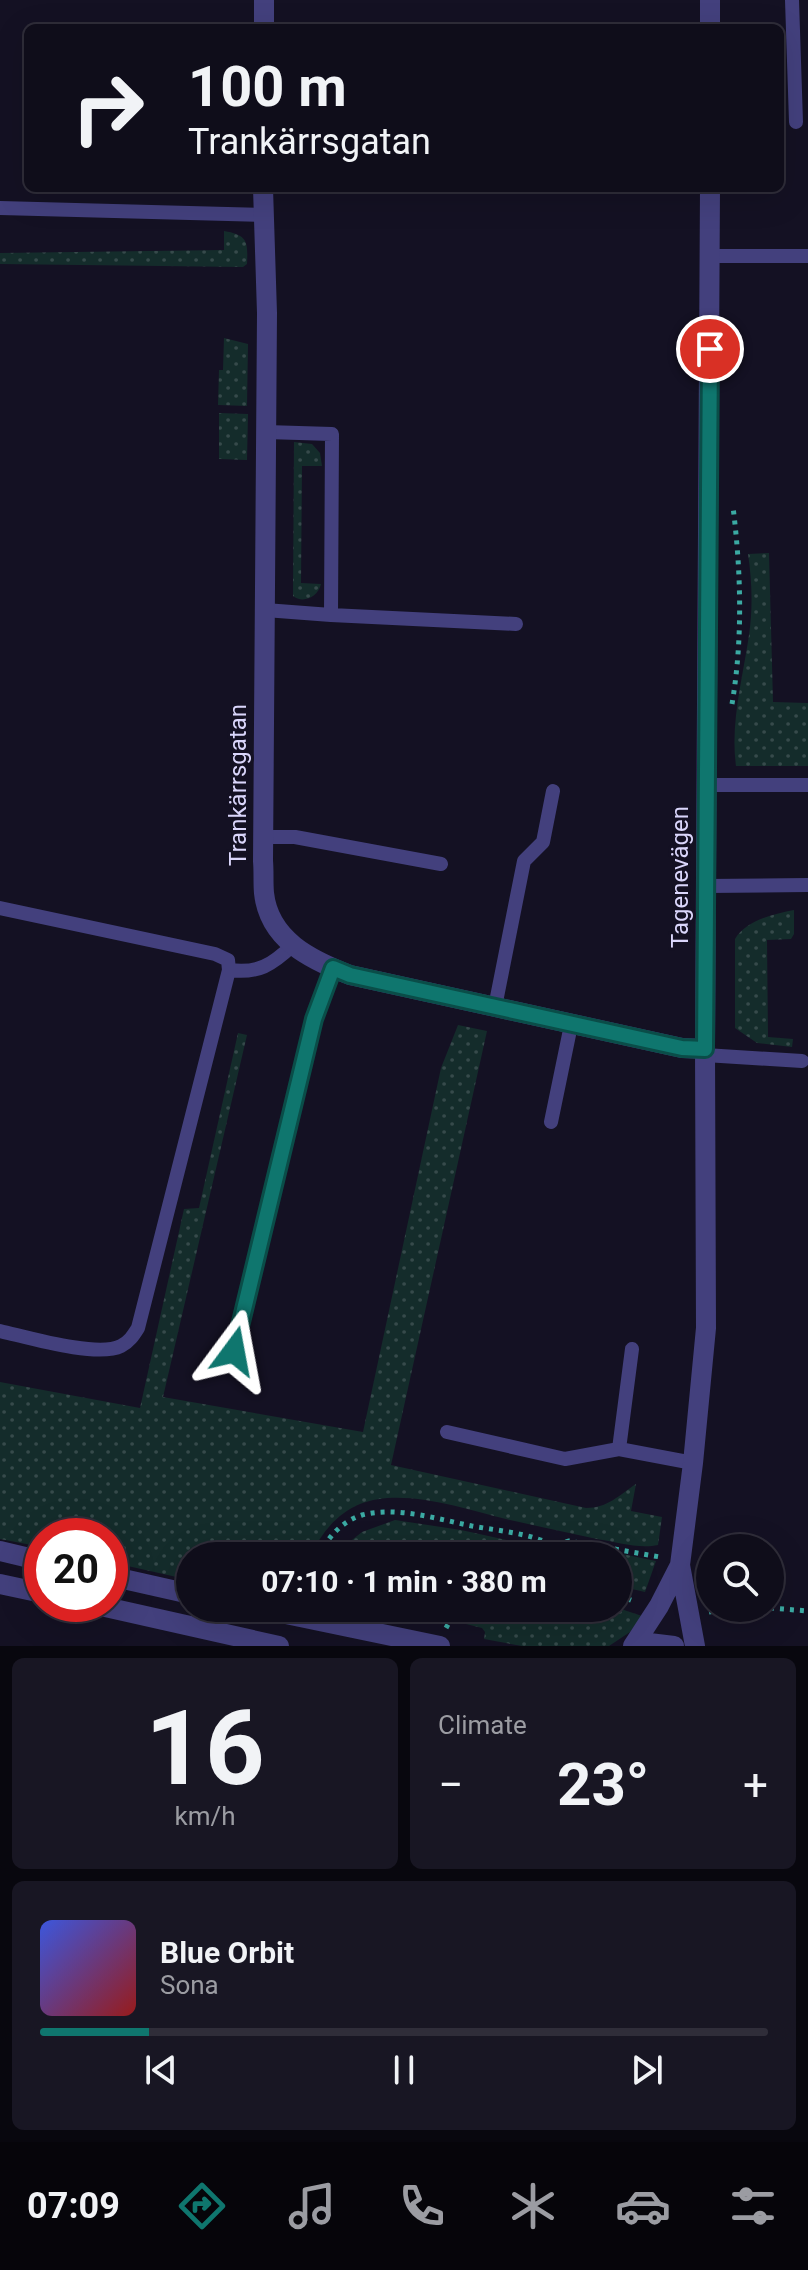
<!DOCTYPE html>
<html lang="en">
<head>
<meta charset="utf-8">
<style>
	:root { --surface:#0f0d1a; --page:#181623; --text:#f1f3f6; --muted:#9b9ca2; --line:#2f2d39; --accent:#0f766e }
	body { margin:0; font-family:Roboto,sans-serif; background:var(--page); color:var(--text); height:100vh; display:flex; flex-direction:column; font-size:30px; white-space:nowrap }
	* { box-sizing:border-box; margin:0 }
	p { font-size:26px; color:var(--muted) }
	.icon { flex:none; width:44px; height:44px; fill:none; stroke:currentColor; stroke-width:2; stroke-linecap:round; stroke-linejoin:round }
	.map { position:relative; height:1646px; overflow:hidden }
	.sheet { display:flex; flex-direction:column; gap:12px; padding:12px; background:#08070e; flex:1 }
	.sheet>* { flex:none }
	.banner { position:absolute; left:24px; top:24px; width:760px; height:168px; border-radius:12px; box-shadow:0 8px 32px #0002,0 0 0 2px var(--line); background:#0f0d1a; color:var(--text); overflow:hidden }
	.buttons { position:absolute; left:696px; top:1534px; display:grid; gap:16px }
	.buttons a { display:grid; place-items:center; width:88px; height:88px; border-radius:50%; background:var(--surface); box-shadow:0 8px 32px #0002,0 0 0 2px var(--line); font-size:40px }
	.speed { position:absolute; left:24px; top:1518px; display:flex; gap:16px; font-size:40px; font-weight:700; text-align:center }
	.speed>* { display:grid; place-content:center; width:104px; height:104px; border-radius:50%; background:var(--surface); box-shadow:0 8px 32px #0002,0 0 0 2px var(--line); line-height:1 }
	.speed .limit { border:12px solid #d22; background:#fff; color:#111 }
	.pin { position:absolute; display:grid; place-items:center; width:68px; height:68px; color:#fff; margin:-34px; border:4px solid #fff; border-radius:50%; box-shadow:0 2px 8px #0007 }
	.me { position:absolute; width:88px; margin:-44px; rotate:13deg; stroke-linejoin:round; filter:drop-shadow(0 0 6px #0008) }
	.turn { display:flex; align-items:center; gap:28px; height:168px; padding:0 32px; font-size:36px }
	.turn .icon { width:104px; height:104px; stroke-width:2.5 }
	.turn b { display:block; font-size:56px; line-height:68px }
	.big { font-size:60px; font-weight:700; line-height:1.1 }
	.sheet .card { flex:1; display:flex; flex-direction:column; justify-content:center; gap:12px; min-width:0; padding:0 28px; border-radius:12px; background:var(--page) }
	.sheet .dial { align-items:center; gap:0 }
	.dial b { font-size:104px; line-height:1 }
	.song { display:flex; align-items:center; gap:24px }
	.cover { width:96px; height:96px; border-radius:12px; background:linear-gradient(135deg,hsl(230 70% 55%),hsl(0 70% 35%)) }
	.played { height:8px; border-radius:4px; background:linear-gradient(90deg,var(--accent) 15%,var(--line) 15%) }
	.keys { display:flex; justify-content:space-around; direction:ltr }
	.heat { display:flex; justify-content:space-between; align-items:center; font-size:44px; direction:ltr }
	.sheet .tiles { flex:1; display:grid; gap:12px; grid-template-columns:1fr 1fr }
	.card:last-child { grid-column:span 2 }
	.trip { position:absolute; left:176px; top:1542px; width:456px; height:80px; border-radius:40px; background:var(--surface); box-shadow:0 8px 32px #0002,0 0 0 2px var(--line); font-weight:700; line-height:80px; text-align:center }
	.menu { display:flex; height:128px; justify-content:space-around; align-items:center; background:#06050a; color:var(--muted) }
	.menu .icon { width:56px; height:56px }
	.menu .on { color:var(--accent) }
	.menu b { font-size:36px; color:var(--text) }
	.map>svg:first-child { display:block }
	.grass { fill:url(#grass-dots) }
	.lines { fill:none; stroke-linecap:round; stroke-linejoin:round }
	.path { stroke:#3baaa3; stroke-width:5; stroke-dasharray:4 6; stroke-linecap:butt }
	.service { stroke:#43407d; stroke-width:14 }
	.minor { stroke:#43407d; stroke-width:20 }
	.tertiary { stroke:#43407d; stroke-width:20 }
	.route-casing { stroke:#0a4d48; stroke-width:20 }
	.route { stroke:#0f766e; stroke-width:14 }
	.labels { text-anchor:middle; stroke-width:6; stroke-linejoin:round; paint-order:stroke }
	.street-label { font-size:24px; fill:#dad6fb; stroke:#141123 }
</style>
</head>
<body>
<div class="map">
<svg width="808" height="1646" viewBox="0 0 808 1646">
	<defs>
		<pattern id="grass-dots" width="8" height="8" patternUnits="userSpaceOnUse" patternTransform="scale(2)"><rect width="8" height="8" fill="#142c2b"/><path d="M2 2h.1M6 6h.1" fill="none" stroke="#364a4b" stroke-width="1.8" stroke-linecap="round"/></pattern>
	</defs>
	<rect width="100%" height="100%" fill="#141123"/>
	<path class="grass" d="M224,231C248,235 248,242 247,264L243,267L0,264V253L224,250Z
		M224,338L248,344L247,406L218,405L219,370H223Z
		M219,413L248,414L247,460L219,459Z
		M294,442L312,444L320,453L322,466H302L301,583L321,584C318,597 303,604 293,596Z
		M769,553L773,702L808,703V766H736C730,723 743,677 749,635C753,609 752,580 748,554Z
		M794,910V934L791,939L767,940L768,1037L793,1039L792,1047L757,1043L735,1028V939C746,920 774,914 794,910Z
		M458,1025L487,1031L391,1465L586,1508C608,1508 619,1495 636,1484L631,1511L662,1517L658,1545C639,1549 616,1542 597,1539C566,1532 536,1526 506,1519C464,1509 403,1487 360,1504C336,1514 321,1534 310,1556H190V1580L110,1562V1536H42V1547L0,1539V1382L140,1408L184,1209L199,1208L238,1033L247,1035L163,1397L363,1432L441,1068Z
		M395,1520L461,1530L525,1544L508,1556H360L342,1548L362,1532Z
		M588,1547L656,1561L645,1592L632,1589L618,1583V1556H590Z
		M466,1608H618L642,1616L630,1632L609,1646H522L484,1639L485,1632L482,1628L462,1623L460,1620Z"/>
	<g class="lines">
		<path class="path" d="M732,704C743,639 741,571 733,507
			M556,1545L569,1541L660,1557
			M324,1546L347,1556
			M319,1556C327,1538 342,1521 362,1515C397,1506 437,1519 472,1526C494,1530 517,1532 538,1539C550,1543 560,1549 571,1556
			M519,1556L541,1541
			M618,1595L636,1602
			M770,1608L808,1611
			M709,1612L733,1608
			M446,1628L457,1608"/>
		<path class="service" d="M792,0L796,122
			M0,208L263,215
			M710,256H808
			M265,610L331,615L332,434L266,432
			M331,615L516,624
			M706,785H808
			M264,837H295L441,864
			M706,886L808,885
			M0,908L215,954L228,960L229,970L138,1328C133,1336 129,1342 121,1346C97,1358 27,1337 0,1331
			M229,970C258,974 272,965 293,945
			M495,1007L524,861L543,842L553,791
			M705,1055L802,1061
			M551,1122L571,1025
			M234,1351L314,1019L333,968
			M447,1432L565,1459L619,1449L693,1463
			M619,1449L632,1349"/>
		<path class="minor" d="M264,28V0
			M263,188L267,313L263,861C264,872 263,882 264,893C269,940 311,960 350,975L682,1048L705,1049"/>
		<path class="tertiary" d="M710,28V0
			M0,1551L42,1561
			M110,1576L190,1594
			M0,1584L42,1593
			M92,1604L279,1646
			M257,1608L440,1646
			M633,1646L659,1606L680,1565
			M636,1646L649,1643L674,1646
			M695,1646L680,1565L693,1463L706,1328L705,1049L710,188"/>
	</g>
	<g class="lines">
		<defs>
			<path id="route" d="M234,1351L314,1019L333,968L350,975L682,1048L705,1049L710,349"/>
		</defs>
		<use href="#route" class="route-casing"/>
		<use href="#route" class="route"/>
	</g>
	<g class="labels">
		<g class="street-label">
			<text transform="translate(238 785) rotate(-90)" y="8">Trankärrsgatan</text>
			<text transform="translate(680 877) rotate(-90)" y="8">Tagenevägen</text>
		</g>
	</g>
</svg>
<div class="buttons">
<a><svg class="icon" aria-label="search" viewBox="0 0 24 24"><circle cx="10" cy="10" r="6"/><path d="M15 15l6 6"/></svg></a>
</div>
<div class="speed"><div class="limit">20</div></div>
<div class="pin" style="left:710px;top:349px;background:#d93025"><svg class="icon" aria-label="arrive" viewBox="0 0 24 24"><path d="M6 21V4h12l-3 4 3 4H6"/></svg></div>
<svg class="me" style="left:234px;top:1351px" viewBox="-20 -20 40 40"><path d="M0-17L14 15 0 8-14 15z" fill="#0f766e" stroke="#fff" stroke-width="4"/></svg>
<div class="trip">07:10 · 1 min · 380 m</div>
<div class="banner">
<div class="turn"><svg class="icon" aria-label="right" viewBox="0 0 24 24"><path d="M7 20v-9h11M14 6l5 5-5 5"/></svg><div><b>100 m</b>Trankärrsgatan</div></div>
</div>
</div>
<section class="sheet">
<div class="tiles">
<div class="card dial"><b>16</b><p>km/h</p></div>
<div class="card"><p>Climate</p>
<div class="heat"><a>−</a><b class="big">23°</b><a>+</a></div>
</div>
<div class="card">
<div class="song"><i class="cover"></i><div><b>Blue Orbit</b><p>Sona</p></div></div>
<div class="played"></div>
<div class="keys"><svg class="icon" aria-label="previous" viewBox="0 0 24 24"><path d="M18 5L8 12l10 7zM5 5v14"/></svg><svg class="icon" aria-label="pause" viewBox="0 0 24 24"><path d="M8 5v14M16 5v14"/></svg><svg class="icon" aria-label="next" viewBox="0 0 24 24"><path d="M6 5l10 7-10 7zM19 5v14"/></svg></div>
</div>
</div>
</section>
<nav class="menu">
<b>07:09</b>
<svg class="icon on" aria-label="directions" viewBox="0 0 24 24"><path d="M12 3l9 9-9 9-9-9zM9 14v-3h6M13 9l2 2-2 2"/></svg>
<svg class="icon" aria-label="music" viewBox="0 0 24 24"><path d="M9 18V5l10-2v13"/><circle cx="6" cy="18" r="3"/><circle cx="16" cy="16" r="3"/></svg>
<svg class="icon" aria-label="phone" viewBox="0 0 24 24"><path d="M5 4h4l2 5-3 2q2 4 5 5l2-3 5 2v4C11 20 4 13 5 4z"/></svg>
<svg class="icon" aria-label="climate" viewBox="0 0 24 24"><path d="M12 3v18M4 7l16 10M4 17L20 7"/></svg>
<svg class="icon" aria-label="car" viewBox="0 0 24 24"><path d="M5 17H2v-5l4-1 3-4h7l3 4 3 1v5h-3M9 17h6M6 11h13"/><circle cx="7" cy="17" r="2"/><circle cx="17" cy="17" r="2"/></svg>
<svg class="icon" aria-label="filters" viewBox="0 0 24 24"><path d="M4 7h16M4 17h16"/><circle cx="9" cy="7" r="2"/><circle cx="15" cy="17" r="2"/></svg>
</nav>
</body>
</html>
